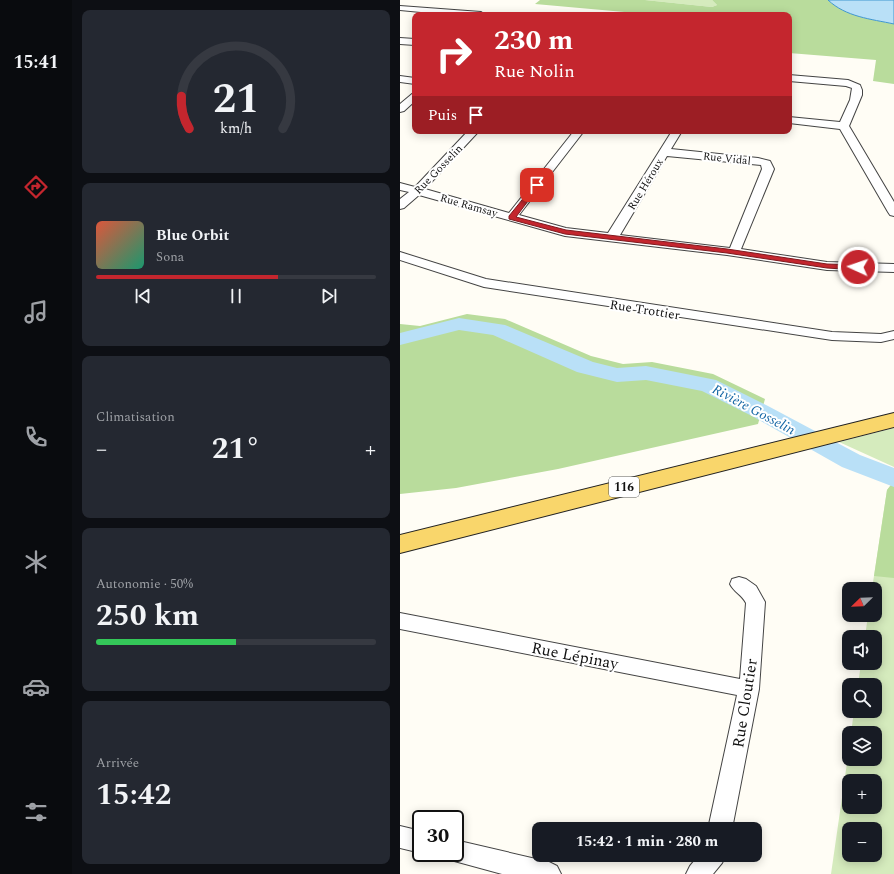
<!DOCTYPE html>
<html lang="fr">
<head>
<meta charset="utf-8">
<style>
	:root { --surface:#171b24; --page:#242831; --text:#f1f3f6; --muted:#9ea1a6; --line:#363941; --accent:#c4262e }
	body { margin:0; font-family:Spectral,serif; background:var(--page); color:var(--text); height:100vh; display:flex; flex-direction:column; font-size:15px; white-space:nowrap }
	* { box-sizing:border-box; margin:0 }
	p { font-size:13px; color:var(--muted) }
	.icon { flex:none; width:22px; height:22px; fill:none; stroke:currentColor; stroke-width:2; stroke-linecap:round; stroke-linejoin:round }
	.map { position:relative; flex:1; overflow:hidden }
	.drawer { display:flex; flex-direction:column; gap:10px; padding:10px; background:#0d0f14; width:328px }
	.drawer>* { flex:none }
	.guide { position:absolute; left:12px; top:12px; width:380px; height:122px; border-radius:8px; box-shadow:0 2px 10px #0003; background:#c4262e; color:#fff; overflow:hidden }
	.needle { width:26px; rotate:247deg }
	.controls { position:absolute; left:442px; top:582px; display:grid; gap:8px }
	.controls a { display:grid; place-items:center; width:40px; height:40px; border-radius:8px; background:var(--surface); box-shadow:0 2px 10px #0003; font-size:20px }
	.speed { position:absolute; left:12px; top:810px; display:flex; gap:8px; font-size:20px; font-weight:700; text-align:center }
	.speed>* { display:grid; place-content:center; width:52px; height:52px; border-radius:50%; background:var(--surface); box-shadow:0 2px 10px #0003; line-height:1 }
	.speed .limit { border:2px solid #111; border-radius:6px; background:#fff; color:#111 }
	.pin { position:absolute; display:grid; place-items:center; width:34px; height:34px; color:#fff; margin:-17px; border-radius:8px; box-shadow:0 2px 6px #0006 }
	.me { position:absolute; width:44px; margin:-22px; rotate:273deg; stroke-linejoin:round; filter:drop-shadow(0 0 3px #0008) }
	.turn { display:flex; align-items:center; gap:14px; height:84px; padding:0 16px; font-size:18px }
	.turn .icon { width:52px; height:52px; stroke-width:2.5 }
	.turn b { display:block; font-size:28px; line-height:34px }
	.then { display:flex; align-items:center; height:38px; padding:0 16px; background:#0003; gap:8px; font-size:15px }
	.big { font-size:30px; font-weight:700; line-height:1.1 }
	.drawer .widget { flex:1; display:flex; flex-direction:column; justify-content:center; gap:6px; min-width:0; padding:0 14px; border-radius:8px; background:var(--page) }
	.drawer .dial { align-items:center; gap:0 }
	.dial svg { height:104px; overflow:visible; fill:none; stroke:var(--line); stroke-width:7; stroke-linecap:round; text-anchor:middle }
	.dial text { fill:var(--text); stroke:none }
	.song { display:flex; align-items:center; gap:12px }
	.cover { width:48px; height:48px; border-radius:6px; background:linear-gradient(135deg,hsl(10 70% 55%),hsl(160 70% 35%)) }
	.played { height:4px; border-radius:2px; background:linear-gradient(90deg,var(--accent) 65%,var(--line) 65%) }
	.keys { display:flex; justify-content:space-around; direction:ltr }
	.heat { display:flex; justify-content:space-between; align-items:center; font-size:22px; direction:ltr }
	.charge { height:6px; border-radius:3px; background:linear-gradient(90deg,#34c759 50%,var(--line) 0) }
	.trip { position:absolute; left:132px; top:822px; width:230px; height:40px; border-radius:8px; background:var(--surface); box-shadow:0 2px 10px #0003; font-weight:700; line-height:40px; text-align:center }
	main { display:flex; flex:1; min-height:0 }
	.dock { display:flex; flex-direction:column; width:72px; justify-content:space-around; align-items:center; background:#090b0e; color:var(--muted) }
	.dock .icon { width:28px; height:28px }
	.dock .active { color:var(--accent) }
	.dock b { font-size:18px; color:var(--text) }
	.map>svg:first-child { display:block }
	.green { fill:#d5ebbd; fill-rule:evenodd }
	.forest { fill:#b9dc9c }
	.water { fill:#b9e0f7; stroke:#3f96cf }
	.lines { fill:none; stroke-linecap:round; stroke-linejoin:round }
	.river { fill:#b9e0f7; fill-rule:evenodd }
	.minor-casing { stroke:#444; stroke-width:2 }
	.primary-casing { stroke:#222; stroke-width:2 }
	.minor { fill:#fff; fill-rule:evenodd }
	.primary { fill:#f9d66b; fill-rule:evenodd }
	.route { fill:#c4262e; stroke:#7f191e }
	.labels { text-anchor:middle; stroke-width:4; stroke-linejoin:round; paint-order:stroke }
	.far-street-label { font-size:11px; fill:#111; stroke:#fff }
	.shield { fill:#fff; stroke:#585858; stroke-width:1 }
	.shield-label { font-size:12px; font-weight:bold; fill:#111 }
	.street-label { font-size:13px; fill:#111; stroke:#fff }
	.water-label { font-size:14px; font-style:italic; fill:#1768a6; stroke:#fff }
	.near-street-label { font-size:16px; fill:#111; stroke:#fff }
</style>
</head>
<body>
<main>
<nav class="dock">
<b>15:41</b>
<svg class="icon active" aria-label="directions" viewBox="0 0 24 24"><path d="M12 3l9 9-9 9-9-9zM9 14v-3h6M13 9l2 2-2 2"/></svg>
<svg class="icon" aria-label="music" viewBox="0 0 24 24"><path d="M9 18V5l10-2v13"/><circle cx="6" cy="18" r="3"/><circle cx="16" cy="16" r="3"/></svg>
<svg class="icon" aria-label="phone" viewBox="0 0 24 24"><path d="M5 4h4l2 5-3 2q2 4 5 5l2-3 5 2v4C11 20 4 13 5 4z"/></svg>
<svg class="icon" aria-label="climate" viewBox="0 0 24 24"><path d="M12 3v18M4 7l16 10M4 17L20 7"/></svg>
<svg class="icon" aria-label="car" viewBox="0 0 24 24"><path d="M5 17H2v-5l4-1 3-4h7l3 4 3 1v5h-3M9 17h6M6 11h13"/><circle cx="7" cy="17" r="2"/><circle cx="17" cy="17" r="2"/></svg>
<svg class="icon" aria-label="filters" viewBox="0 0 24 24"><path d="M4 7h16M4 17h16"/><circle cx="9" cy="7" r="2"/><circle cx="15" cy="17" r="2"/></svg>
</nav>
<section class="drawer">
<div class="widget dial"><svg viewBox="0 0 100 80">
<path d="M14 69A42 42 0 1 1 86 69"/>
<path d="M14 69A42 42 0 0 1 8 44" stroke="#c4262e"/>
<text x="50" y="56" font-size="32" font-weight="700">21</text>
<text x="50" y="72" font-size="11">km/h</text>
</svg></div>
<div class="widget">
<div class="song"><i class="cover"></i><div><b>Blue Orbit</b><p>Sona</p></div></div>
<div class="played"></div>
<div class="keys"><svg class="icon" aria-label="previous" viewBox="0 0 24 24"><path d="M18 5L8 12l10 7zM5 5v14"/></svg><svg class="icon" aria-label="pause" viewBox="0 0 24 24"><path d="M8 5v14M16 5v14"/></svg><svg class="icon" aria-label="next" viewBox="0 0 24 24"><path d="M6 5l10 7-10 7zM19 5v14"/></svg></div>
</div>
<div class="widget"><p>Climatisation</p>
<div class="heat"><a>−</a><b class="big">21°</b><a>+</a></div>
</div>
<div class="widget"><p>Autonomie · 50%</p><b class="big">250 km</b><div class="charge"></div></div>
<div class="widget"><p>Arrivée</p><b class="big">15:42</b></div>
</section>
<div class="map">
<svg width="494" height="874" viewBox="0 0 494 874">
	<rect width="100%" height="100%" fill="#fffdf5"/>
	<path class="green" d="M245,0H312L317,5L312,7Z
		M494,428V467L439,442Z
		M494,481V874H431L449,749V759H475V733H451L454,711H475V685H458L461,663H475V637H465L468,615H475V589H472L487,490ZM449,781H475V807H449ZM449,829H475V855H449Z"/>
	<path class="forest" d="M140,0H245L312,7L317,5L312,0H428C445,16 471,19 494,24V84L473,81L476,60L389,53V15H258L135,4Z
		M67,314L105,319L191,356L223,364L252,362L313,374L365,399L358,424L158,469L56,488L0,494V324L20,326Z
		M494,481V578L474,576L487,490Z"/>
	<path class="water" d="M428,0H494V24C471,19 446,17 428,0Z"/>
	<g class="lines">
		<path class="river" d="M59,318L105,325L193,362L217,368L246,366L316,380L368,406L460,455L494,468V487L442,467L352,416L302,391L246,380L217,382L177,372L93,335L59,330L0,345V333Z"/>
		<defs>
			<path id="minor" d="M0,6L81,12L85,15H52L0,10Z
				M0,38L15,39V45L0,44Z
				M389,75L448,80L460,85L462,90V95L449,126L494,202V216L490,215L488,212L440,129L389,123V117L440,122L450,100L452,88L446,86L389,81Z
				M0,76L15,78V84L0,82Z
				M15,93V101L4,111L0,112V104L12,94Z
				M68,131H79L25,189L109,213L174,131H184L119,215L166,228L208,233L272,131H282L271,149L358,158L370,161L374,169L341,249L427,262L494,264V272L427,270L327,255L165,236L19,195L4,208L0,209V199L9,192L0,190V183L15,187ZM267,156L361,165L362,169L330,248L220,235Z
				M0,252L86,279L432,332L481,334L494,331V339L481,342L432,340L84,287L0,260Z
				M339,577L346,579L356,586L365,602L359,689L332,829H308L337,695L0,629V613L340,679L346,603C342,595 334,592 330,584L332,579Z
				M0,826L21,831V853L0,848Z
				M55,840L149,862L157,866L161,874H102L47,859L44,853H55Z
				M299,855H326L322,863L313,874H286L290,866Z"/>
			<path id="primary" d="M494,413V427L0,553V535Z"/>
		</defs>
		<use href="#minor" class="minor-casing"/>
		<use href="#primary" class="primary-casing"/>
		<use href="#minor" class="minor"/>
		<use href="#primary" class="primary"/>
	</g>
	<path class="route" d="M137,183L140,185L116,217L166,230L327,249L427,264L458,265L462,267L458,270L427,268L327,253L165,234L109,219V216L135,184Z"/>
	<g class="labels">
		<g class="far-street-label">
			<text transform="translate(327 158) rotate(6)" y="4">Rue Vidal</text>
			<text transform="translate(38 169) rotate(-46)" y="4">Rue Gosselin</text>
			<text transform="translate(245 184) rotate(-59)" y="4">Rue Héroux</text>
			<text transform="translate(69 205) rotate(16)" y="4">Rue Ramsay</text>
		</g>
		<rect class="shield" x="209" y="477" width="30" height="20" rx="3"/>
		<g class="shield-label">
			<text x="224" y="491">116</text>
		</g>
		<g class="street-label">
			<text transform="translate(245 309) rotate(9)" y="5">Rue Trottier</text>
		</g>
		<g class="water-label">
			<text transform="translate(354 409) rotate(28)" y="5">Rivière Gosselin</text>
		</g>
		<g class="near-street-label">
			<text transform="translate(175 655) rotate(11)" y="6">Rue Lépinay</text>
			<text transform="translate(344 703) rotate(-81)" y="6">Rue Cloutier</text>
		</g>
	</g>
</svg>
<div class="controls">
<a><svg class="needle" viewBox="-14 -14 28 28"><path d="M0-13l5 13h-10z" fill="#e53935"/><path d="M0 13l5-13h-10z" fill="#9ea1a6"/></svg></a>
<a><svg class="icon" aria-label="sound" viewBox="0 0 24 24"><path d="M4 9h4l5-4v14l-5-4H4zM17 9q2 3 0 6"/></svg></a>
<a><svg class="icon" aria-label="search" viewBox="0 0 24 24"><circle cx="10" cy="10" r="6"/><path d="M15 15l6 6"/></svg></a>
<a><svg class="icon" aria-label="layers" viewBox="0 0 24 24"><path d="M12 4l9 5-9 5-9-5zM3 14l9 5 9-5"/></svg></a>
<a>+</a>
<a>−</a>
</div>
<div class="speed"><div class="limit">30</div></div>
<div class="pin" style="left:137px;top:185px;background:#d93025"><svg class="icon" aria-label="arrive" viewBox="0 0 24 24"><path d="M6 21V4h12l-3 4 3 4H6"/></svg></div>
<svg class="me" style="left:458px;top:267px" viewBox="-20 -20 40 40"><circle r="17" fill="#c4262e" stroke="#fff" stroke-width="3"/><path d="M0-11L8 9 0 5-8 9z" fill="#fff"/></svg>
<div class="trip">15:42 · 1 min · 280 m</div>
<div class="guide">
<div class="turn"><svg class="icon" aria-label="right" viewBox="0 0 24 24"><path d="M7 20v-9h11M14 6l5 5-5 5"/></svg><div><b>230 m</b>Rue Nolin</div></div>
<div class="then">Puis<svg class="icon" aria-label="arrive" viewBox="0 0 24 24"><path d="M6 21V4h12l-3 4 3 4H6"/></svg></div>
</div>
</div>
</main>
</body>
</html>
